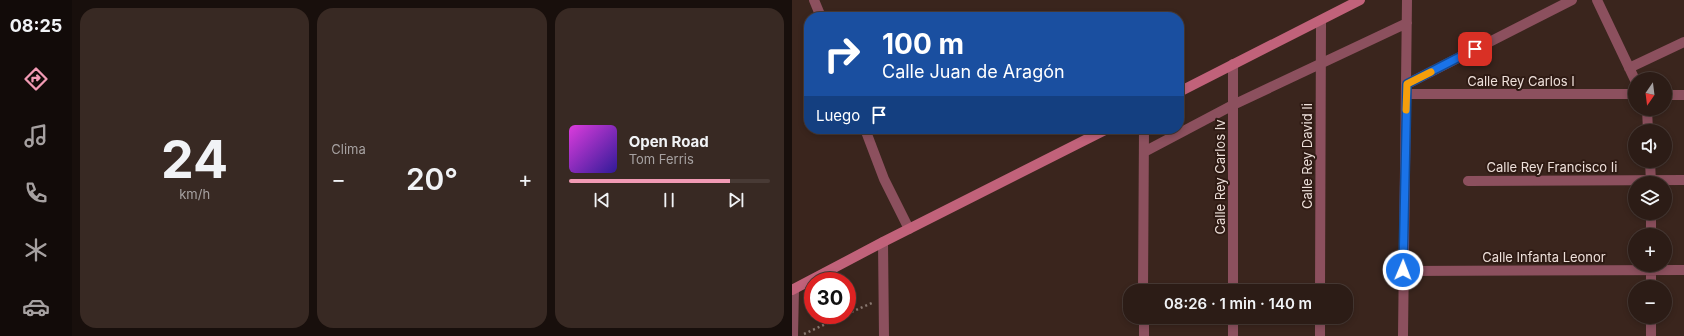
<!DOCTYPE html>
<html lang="es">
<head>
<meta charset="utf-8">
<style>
	:root { --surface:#2c1c16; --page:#382923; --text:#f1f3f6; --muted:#a6a1a1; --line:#483a35; --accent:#f19ab4 }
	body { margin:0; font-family:Inter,sans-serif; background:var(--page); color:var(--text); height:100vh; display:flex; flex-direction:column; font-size:15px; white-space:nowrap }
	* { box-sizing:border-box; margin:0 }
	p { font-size:13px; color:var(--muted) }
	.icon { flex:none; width:22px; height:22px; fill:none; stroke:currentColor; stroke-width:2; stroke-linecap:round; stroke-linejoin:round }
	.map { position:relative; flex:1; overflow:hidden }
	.drawer { display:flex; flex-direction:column; gap:8px; padding:8px; background:#180f0c; width:720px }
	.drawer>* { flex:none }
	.banner { position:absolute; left:12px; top:12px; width:380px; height:122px; border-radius:16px; box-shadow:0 2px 6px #0003,0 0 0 1px var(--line); background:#1a4fa0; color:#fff; overflow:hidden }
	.needle { width:26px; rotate:194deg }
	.buttons { position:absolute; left:836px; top:72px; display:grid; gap:8px }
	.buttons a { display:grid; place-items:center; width:44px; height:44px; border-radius:50%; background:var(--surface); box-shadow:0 2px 6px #0003,0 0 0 1px var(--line); font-size:20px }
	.speed { position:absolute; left:12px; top:272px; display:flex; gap:8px; font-size:20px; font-weight:700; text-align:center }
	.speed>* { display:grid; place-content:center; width:52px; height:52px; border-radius:50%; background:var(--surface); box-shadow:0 2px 6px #0003,0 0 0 1px var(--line); line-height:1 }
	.speed .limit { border:6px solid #d22; background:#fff; color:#111 }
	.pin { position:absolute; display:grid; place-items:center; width:34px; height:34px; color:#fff; margin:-17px; border-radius:8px; box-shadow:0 2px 6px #0006 }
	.me { position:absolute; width:44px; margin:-22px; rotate:1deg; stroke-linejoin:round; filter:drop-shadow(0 0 3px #0008) }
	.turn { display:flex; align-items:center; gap:14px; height:84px; padding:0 12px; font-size:18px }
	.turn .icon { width:52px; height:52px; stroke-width:2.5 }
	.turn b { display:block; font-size:28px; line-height:34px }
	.then { display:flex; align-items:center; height:38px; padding:0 12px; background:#0003; gap:8px; font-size:15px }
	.big { font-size:30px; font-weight:600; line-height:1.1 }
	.drawer .widget { flex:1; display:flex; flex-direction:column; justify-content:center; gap:6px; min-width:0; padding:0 14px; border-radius:16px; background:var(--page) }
	.drawer .dial { align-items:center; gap:0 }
	.dial b { font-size:52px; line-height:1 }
	.song { display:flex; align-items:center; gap:12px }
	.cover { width:48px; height:48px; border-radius:6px; background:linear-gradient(135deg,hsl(300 70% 55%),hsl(250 70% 35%)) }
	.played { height:4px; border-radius:2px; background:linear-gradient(90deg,var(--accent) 80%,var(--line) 80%) }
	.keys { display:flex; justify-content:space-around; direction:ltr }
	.heat { display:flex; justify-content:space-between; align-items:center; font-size:22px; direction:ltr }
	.drawer .tiles { flex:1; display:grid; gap:8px; grid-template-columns:repeat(3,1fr) }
	.trip { position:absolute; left:331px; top:284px; width:230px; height:40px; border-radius:16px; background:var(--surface); box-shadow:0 2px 6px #0003,0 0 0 1px var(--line); font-weight:600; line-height:40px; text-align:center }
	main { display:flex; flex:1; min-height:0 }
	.tab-bar { display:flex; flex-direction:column; width:72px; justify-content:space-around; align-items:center; background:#120b09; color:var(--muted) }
	.tab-bar .icon { width:28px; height:28px }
	.tab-bar .selected { color:var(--accent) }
	.tab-bar b { font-size:18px; color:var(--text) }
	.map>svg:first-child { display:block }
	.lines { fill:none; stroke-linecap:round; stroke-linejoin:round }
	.path { stroke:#897870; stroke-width:2.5; stroke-dasharray:2 3; stroke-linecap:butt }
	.street { stroke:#8c505e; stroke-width:10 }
	.secondary { stroke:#c1627a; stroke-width:10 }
	.route-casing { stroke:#114b97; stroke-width:10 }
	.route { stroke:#1a73e8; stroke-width:7 }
	.slow { stroke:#f59e0b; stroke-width:7 }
	.labels { text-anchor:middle; stroke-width:4; stroke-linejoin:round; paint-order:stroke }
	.street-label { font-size:13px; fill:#eee0da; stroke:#2f1b14 }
</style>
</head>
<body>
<main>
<nav class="tab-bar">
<b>08:25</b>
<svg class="icon selected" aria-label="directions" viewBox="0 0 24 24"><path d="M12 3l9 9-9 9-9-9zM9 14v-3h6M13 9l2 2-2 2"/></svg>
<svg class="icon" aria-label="music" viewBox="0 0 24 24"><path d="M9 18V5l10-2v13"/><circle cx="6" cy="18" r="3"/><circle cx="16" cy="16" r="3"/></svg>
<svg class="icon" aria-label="phone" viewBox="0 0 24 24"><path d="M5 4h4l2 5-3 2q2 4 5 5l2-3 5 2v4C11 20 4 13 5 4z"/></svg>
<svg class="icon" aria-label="climate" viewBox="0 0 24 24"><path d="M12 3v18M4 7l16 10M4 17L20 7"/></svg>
<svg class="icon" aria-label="car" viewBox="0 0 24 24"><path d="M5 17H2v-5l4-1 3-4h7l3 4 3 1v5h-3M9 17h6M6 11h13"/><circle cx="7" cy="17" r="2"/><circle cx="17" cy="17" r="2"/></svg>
</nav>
<section class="drawer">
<div class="tiles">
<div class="widget dial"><b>24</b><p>km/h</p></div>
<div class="widget"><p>Clima</p>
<div class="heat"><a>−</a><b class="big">20°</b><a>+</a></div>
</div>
<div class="widget">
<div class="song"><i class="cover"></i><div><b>Open Road</b><p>Tom Ferris</p></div></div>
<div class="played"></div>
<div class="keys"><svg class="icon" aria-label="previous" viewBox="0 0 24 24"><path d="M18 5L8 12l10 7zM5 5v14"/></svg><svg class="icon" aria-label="pause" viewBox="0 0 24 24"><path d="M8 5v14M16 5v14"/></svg><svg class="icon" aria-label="next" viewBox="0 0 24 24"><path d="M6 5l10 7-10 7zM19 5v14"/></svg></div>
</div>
</div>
</section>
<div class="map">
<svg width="892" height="336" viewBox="0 0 892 336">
	<rect width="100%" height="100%" fill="#3a251d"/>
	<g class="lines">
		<path class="path" d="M55,314L82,302
			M12,334L53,315"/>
		<path class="street" d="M22,0L29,17
			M805,0L843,80
			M837,68L892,42
			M615,84L780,0
			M614,94H843
			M873,95H892
			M855,109L856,131
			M73,129L92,179L117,229
			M352,152L441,105L615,23
			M858,161L859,183
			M676,181L892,180
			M859,235V213
			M91,242L92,336
			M859,265V287
			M611,271L892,270
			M351,291L352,129
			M441,291V64
			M528,291L529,21
			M352,317V336
			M441,317V336
			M528,317V336
			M859,317V336
			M1,336L2,289
			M611,336L615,0"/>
		<path class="secondary" d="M387,92L568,0
			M0,290L91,242L315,129"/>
	</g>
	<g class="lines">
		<defs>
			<path id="route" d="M611,270L615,84L683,49"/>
		</defs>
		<use href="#route" class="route-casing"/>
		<use href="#route" class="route"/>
		<path class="slow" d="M614,110L615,84L639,72"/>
	</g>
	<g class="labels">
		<g class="street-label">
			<text x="729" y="86">Calle Rey Carlos I</text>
			<text transform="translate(515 156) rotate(-90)" y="5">Calle Rey David Ii</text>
			<text x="760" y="172">Calle Rey Francisco Ii</text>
			<text transform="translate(428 177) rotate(-90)" y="5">Calle Rey Carlos Iv</text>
			<text x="752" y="262">Calle Infanta Leonor</text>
		</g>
	</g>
</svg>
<div class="buttons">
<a><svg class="needle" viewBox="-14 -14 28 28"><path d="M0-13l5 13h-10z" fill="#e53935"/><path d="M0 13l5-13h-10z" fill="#a6a1a1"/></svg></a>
<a><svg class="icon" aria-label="sound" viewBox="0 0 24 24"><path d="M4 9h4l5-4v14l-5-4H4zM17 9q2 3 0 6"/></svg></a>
<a><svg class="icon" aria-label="layers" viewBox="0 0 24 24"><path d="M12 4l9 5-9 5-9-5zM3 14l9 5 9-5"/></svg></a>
<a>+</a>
<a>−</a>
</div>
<div class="speed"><div class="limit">30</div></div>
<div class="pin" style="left:683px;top:49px;background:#d93025"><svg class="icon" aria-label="arrive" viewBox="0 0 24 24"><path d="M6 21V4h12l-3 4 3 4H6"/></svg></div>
<svg class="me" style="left:611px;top:270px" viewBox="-20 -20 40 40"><circle r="17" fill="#1a73e8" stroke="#fff" stroke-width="3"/><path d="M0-11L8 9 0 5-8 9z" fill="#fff"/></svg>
<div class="trip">08:26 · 1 min · 140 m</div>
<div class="banner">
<div class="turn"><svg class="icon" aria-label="right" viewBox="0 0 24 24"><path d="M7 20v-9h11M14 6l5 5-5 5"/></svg><div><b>100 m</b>Calle Juan de Aragón</div></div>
<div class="then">Luego<svg class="icon" aria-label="arrive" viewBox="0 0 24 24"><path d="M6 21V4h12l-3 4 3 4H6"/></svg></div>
</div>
</div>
</main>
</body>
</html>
